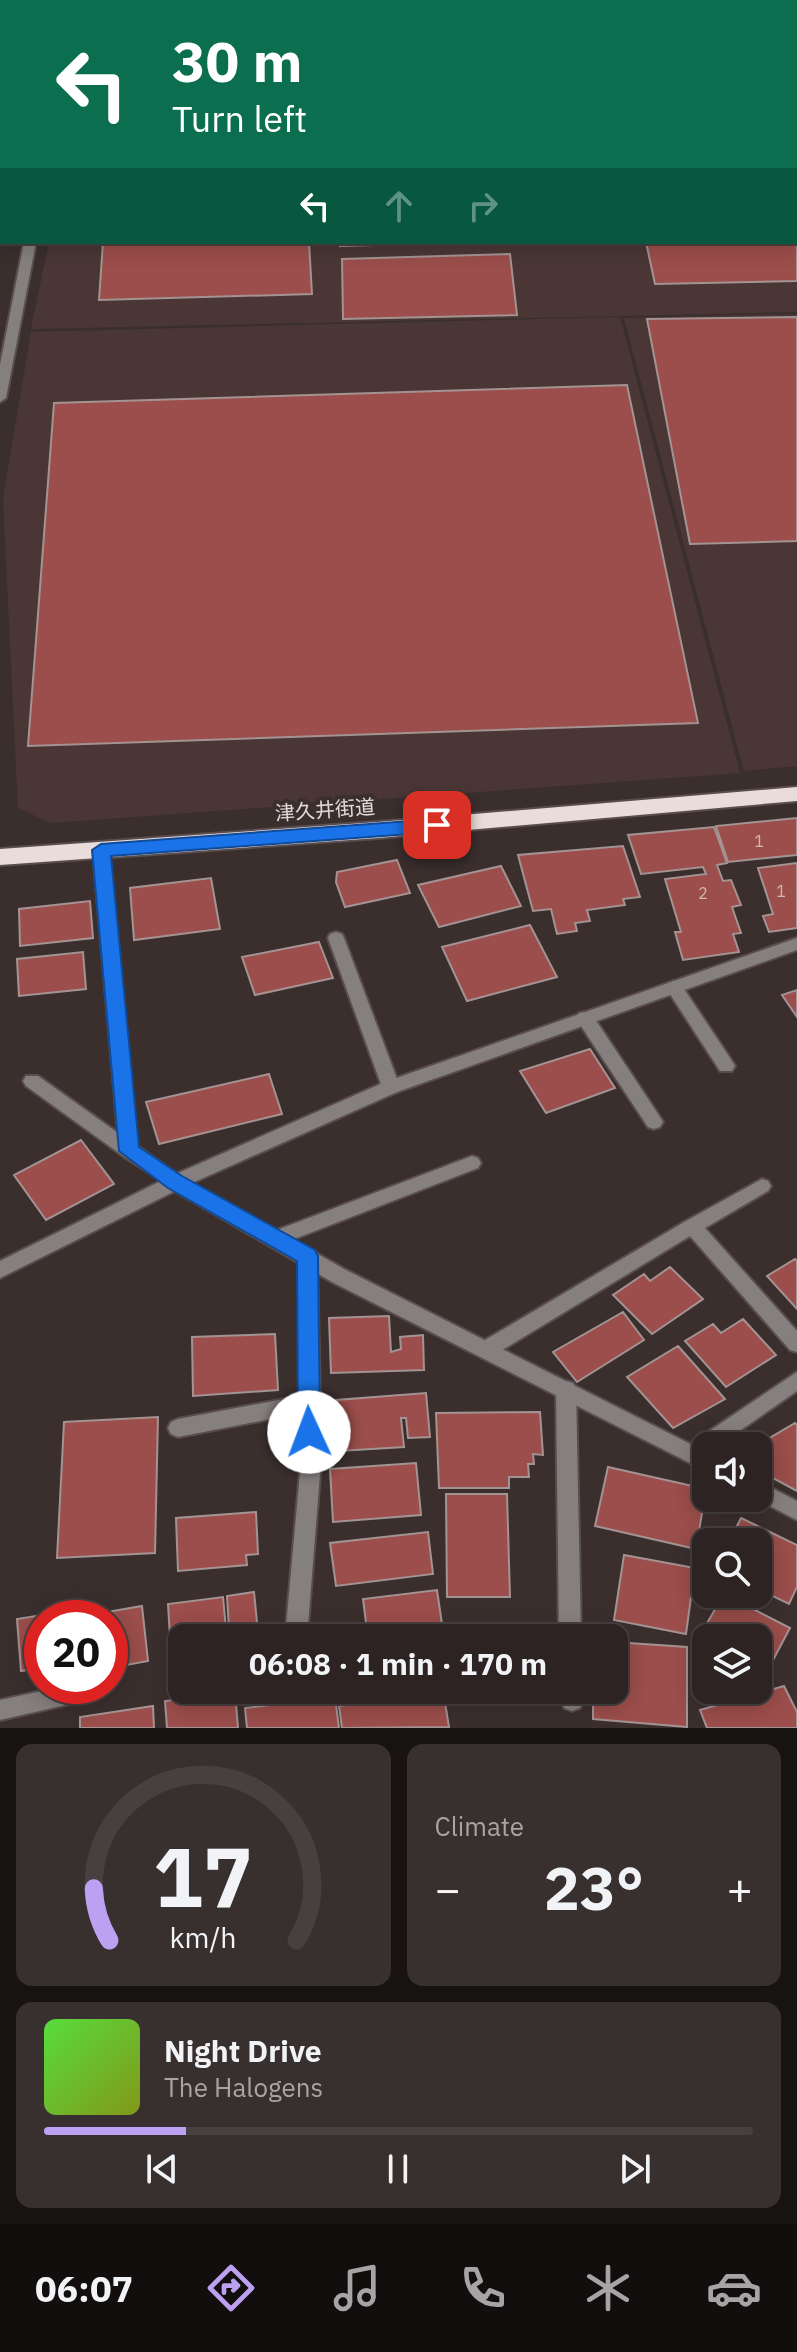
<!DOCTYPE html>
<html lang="en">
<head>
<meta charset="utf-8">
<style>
	:root { --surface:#2c2322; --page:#382f2f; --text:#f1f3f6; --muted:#a6a4a5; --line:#484040; --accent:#bca0f2 }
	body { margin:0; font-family:"IBM Plex Sans","Noto Sans JP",sans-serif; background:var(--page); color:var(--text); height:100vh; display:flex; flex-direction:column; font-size:30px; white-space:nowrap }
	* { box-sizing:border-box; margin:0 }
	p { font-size:26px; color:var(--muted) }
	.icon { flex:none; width:44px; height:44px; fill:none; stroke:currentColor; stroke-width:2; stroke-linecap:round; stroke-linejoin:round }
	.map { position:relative; height:1728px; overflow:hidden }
	.panel { display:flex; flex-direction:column; gap:16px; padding:16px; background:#181313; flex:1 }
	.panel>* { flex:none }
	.banner { position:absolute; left:0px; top:0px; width:798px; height:244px; box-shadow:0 4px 20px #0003,0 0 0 2px var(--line); background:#0b6e4f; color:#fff; overflow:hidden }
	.buttons { position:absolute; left:692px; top:1432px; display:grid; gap:16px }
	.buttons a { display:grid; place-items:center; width:80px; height:80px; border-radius:16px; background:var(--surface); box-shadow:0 4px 20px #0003,0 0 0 2px var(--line); font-size:40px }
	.speed { position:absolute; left:24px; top:1600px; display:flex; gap:16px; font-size:40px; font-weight:700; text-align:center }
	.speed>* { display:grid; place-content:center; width:104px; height:104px; border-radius:50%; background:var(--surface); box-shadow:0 4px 20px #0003,0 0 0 2px var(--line); line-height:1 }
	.speed .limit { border:12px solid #d22; background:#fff; color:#111 }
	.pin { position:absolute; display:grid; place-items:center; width:68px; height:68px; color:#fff; margin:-34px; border-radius:16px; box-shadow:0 4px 12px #0006 }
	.me { position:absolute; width:88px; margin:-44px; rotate:358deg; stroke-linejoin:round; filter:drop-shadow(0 0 6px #0008) }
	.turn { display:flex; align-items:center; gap:28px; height:168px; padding:0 40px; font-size:36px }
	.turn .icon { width:104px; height:104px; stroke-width:2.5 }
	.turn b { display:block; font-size:56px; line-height:68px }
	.lanes { display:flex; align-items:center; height:76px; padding:0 40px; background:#0003; justify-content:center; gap:40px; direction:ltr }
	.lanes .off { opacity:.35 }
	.big { font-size:60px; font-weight:800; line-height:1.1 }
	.panel .widget { flex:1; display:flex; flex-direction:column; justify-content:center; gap:12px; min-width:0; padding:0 28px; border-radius:16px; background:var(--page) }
	.panel .dial { align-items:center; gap:0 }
	.dial svg { height:208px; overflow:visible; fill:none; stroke:var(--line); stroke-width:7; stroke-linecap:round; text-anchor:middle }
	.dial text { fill:var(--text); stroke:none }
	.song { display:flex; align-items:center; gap:24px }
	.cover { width:96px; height:96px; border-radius:12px; background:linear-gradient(135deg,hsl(110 70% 55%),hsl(70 70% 35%)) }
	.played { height:8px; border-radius:4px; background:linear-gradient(90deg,var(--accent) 20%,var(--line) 20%) }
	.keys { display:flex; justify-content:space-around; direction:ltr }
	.heat { display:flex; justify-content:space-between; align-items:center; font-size:44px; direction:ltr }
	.panel .tiles { flex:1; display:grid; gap:16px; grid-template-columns:1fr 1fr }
	.widget:last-child { grid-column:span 2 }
	.trip { position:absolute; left:168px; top:1624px; width:460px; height:80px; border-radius:16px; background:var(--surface); box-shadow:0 4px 20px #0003,0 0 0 2px var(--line); font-weight:800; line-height:80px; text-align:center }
	.tab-bar { display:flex; height:128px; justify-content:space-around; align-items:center; background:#120e0e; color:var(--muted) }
	.tab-bar .icon { width:56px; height:56px }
	.tab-bar .selected { color:var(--accent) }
	.tab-bar b { font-size:36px; color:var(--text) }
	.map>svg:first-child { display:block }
	.built { fill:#4a3735 }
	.building { fill:#9b4e4b; stroke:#a39392; stroke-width:2 }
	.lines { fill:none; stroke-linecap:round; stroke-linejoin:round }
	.service-casing { stroke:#594e4d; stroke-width:4 }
	.minor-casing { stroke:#594e4d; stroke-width:4 }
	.tertiary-casing { stroke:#594e4d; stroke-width:4 }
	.trunk-casing { stroke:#594e4d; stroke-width:4 }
	.service { fill:#867f7f; fill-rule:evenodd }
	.minor { fill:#867f7f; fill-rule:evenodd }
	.tertiary { fill:#867f7f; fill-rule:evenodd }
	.trunk { fill:#eadcda; fill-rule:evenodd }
	.route { fill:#1a73e8; stroke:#114b97; stroke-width:2 }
	.labels { text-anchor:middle; stroke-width:8; stroke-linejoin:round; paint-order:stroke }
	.number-label { font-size:16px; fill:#d1b7b6 }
	.street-label { font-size:20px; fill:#e3dada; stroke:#3b2f2e }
</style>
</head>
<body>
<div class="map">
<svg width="797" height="1728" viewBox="0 0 797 1728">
	<rect width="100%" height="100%" fill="#3b2f2e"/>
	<path class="built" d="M94,0H586L587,2H94Z
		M797,16V312L31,329L49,242H796Z
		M797,314V766L744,771L624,318Z
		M620,317L740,773L51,823L18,808L3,499L31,332Z"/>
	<path class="building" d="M364,0H536V2H364Z
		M0,40H2L0,180Z
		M797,191V281L655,284L646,242H796Z
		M103,242H309L312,294L99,300Z
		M340,242H482L340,246Z
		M510,254L517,315L343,319L342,259Z
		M797,317V541L690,544L647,319Z
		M627,385L698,723L28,746L54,403Z
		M797,818V855L728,862L716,826Z
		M714,827L727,863L717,865L723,881L731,880L741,905L732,907L741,933L733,934L739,952L683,960L675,932H681L665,879L706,874L703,867L641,874L628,835Z
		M623,846L640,897L623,899L625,905L587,910L590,921L575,923L577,931L557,934L551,909L533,911L518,855Z
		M397,860L410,893L345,907L336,882L337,872Z
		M797,863V928L769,932L763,916L773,914L758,868Z
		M501,866L521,906L439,927L418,885Z
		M211,878L220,929L134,940L130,888Z
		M90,901L93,938L20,946L19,909Z
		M530,925L557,977L467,1001L442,947Z
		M319,942L333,978L255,995L242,957Z
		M83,952L86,989L19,996L17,959Z
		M797,990V1017L782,995Z
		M590,1049L615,1088L546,1113L520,1071Z
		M269,1074L282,1114L159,1144L146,1102Z
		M81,1140L114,1184L46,1220L14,1175Z
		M795,1259L797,1261V1309L767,1276Z
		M670,1267L703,1299L652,1334L613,1295L644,1274L650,1281Z
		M623,1312L644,1340L577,1382L553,1352Z
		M389,1316L391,1352L401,1349L400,1337L423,1335L424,1370L331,1373L329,1318Z
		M743,1319L776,1355L726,1387L685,1341L713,1324L721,1333Z
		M275,1334L278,1390L193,1396L192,1337Z
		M678,1346L725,1399L673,1428L627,1377Z
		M426,1393L430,1437L408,1438L406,1418H401L404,1447L339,1451L336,1400Z
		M540,1412L543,1455L533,1454L534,1464H528L529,1477H509V1488H439L436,1413Z
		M158,1417L155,1553L57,1558L64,1422Z
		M795,1423L797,1425V1491L758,1470L756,1446Z
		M416,1463L421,1515L333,1522L330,1469Z
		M608,1467L706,1489L696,1549L595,1526Z
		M446,1494H507L510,1597H447Z
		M256,1512L258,1554L246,1555L247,1565L178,1571L176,1518Z
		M741,1518L797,1545V1587L789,1604L758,1589V1542H729Z
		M428,1532L433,1574L336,1586L330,1543Z
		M624,1555L695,1568L686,1634L614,1620Z
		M437,1590L444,1638H368L363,1599Z
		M254,1592L258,1632L182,1638V1653L171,1655L168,1604L223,1597L226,1629L229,1628L227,1596Z
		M724,1594L790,1628L763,1679L758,1676V1638H706V1647L696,1642Z
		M142,1606L148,1661L110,1668V1618H101V1613Z
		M80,1609V1618H42V1668L21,1671L17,1619Z
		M614,1642L687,1647V1727L593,1719V1690H614Z
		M784,1686L797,1712V1728H707L700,1710Z
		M384,1690H443L449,1727L342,1728L339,1706L386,1699Z
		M235,1692L238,1728H167L165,1701Z
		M335,1697L339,1728H247L245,1708Z
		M153,1706L154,1728H80V1717Z"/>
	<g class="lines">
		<defs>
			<path id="service" d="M101,844L109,850L137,1146L181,1177L184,1182L181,1187L175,1189L123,1156L26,1086L23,1081L26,1076H38L118,1133L93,850Z
				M336,932L342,934L344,938L400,1087L397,1092L391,1094L385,1092L382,1087L328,938L330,934Z
				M674,981L680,983L732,1061L735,1066L732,1071H720L668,991L666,987L668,983Z
				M585,1012L591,1013L660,1117L663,1122L660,1127L654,1129L648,1127L579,1023L576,1018L579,1013Z
				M472,1156L478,1158L481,1163L478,1168L276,1246L269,1243L267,1238L269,1233Z
				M762,1179L768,1181L771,1186L768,1191L705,1228L797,1331V1352L790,1350L690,1236L494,1355L487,1357L480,1355L477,1349L480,1343L686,1221Z
				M308,1248L315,1251L317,1256L321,1461L307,1638H285L301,1461V1413L178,1437L171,1434L168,1428L171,1422L178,1419L300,1396L299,1256L301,1251Z
				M797,1372V1391L718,1446H706V1455L691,1463L684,1460L681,1454L684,1448Z
				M566,1381L573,1383L576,1389L581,1638H559L556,1389L559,1383Z
				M65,1686L74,1689L77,1696L74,1703L0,1720V1700Z
				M560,1690H582L583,1701L580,1708L572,1711L564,1708Z"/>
			<path id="minor" d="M797,938V950L397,1092L192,1183L346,1270L706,1452V1471L332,1282L175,1191L0,1278V1261L169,1177L385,1082Z
				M758,1481L797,1501V1520L754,1498H758Z"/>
			<path id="tertiary" d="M71,0H81V2H71Z
				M24,242H36L6,398L0,402V365Z"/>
			<path id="trunk" d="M797,787V801L378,838L0,865V849L378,822Z"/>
		</defs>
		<use href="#service" class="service-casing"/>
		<use href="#minor" class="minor-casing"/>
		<use href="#tertiary" class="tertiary-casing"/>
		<use href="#trunk" class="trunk-casing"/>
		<use href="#service" class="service"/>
		<use href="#minor" class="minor"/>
		<use href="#tertiary" class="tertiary"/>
		<use href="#trunk" class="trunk"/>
	</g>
	<path class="route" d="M437,819L446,825L437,832L111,856L139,1147L182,1176L315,1250L318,1256L320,1432L317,1439L309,1442L301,1439L298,1432L297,1261L168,1188L119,1151L92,850L101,844Z"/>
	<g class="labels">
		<g class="number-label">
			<text x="759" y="847">1</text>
			<text x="781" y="897">1</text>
			<text x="703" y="899">2</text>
		</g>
		<g class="street-label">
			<text transform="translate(325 810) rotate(-4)" y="7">津久井街道</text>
		</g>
	</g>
</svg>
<div class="buttons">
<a><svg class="icon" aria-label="sound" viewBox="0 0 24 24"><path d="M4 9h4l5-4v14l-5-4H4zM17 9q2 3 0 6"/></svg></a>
<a><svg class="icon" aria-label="search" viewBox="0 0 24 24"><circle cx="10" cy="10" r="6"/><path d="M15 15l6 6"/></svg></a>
<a><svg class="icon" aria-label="layers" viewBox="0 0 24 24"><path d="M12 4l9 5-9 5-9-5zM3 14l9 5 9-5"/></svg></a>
</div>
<div class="speed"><div class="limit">20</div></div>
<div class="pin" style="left:437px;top:825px;background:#d93025"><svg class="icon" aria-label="arrive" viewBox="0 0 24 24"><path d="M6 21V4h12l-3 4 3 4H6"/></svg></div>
<svg class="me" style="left:309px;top:1432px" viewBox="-20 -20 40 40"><circle r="19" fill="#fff"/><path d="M0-13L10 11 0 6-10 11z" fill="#1a73e8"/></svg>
<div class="trip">06:08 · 1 min · 170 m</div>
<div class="banner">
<div class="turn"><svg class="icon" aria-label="left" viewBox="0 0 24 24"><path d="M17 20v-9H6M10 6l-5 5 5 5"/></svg><div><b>30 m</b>Turn left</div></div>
<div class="lanes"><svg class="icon" aria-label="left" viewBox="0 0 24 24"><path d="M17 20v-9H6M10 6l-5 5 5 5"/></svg><svg class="icon off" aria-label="ahead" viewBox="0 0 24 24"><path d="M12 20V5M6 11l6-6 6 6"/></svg><svg class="icon off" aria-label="right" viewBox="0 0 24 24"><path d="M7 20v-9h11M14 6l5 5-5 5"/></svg></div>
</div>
</div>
<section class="panel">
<div class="tiles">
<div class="widget dial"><svg viewBox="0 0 100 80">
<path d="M14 69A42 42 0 1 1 86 69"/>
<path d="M14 69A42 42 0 0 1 8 49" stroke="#bca0f2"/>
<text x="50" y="56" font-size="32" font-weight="700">17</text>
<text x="50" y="72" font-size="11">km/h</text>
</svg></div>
<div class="widget"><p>Climate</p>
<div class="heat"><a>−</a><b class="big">23°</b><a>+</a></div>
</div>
<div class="widget">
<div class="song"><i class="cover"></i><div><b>Night Drive</b><p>The Halogens</p></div></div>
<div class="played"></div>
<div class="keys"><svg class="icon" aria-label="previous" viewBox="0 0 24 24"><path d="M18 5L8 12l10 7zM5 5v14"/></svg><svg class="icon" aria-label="pause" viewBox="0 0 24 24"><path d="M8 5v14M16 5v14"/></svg><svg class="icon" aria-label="next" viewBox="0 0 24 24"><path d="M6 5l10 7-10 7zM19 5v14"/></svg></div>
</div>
</div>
</section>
<nav class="tab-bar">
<b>06:07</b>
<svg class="icon selected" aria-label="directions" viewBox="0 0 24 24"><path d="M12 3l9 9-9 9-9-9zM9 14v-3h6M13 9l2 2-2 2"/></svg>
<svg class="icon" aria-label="music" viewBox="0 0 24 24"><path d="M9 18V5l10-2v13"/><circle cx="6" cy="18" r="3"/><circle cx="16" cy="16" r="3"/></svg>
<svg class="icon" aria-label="phone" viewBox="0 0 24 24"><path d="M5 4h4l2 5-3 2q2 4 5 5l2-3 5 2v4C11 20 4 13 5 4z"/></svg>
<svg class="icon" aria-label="climate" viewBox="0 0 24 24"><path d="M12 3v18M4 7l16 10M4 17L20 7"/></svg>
<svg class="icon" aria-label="car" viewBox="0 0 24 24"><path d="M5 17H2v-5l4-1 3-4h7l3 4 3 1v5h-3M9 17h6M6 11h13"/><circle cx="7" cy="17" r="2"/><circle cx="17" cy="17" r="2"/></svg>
</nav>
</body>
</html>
